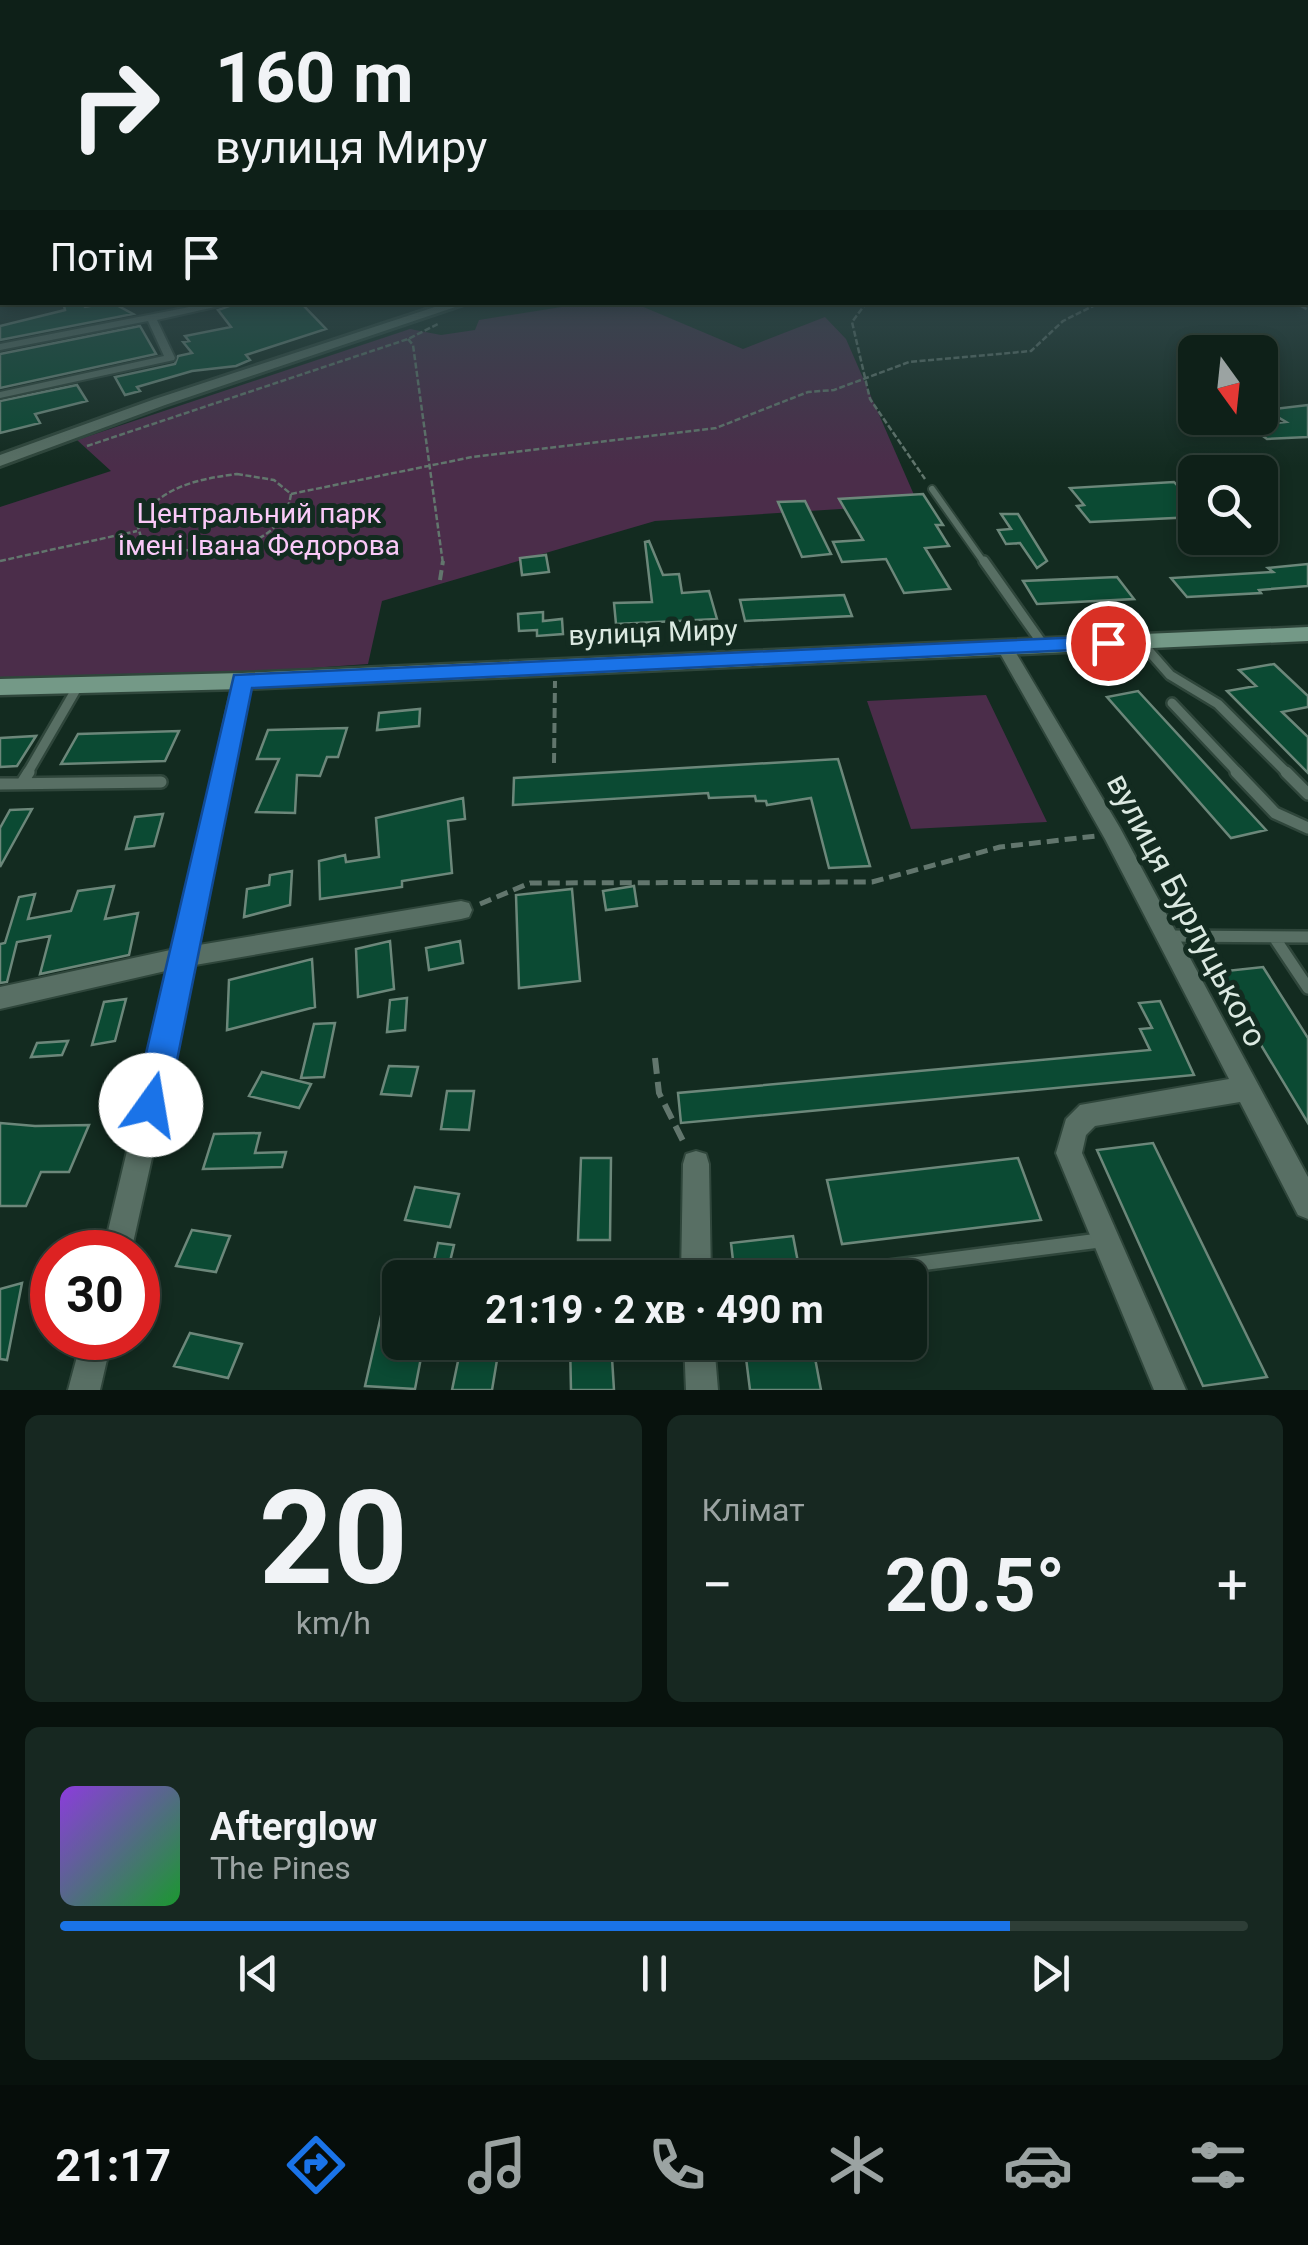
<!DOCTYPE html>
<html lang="uk">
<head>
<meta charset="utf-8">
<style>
	:root { --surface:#0e2018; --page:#172821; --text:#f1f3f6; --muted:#9ba3a2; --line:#2e3e37; --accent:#1a73e8 }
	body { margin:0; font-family:Roboto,sans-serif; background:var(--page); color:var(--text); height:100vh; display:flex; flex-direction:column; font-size:38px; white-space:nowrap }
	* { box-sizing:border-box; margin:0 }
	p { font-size:32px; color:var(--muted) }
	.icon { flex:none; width:55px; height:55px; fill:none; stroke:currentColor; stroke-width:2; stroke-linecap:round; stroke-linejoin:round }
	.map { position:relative; height:1390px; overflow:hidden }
	.drawer { display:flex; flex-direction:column; gap:25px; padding:25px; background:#08120d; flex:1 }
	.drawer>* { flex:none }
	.top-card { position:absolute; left:0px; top:0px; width:1310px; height:305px; box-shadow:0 5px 15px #0003,0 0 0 2px var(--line); background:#0e2018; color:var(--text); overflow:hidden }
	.needle { width:65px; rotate:165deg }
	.tools { position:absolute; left:1178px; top:335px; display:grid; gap:20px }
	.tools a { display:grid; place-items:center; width:100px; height:100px; border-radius:15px; background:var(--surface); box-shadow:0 5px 15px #0003,0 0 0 2px var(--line); font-size:50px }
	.speed { position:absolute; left:30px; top:1230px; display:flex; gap:20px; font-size:50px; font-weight:700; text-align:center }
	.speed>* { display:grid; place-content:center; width:130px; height:130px; border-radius:50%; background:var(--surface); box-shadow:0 5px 15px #0003,0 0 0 2px var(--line); line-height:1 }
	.speed .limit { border:15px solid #d22; background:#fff; color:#111 }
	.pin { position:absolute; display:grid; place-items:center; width:85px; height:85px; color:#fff; margin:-42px; border:5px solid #fff; border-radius:50%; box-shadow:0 2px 10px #0007 }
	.me { position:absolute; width:110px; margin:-55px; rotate:13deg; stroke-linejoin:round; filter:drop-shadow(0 0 8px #0008) }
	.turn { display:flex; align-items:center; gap:35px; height:210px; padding:0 50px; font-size:45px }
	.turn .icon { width:130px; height:130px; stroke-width:2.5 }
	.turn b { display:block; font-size:70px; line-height:85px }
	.then { display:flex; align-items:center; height:95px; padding:0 50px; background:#0003; gap:20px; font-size:38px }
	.big { font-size:75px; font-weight:700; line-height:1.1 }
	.drawer .tile { flex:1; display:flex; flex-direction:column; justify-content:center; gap:15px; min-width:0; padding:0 35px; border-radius:15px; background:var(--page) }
	.drawer .dial { align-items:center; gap:0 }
	.dial b { font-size:130px; line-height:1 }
	.song { display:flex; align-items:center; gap:30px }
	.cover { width:120px; height:120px; border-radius:15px; background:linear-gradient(135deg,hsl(270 70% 55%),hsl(130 70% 35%)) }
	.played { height:10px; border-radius:5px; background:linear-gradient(90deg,var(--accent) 80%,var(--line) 80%) }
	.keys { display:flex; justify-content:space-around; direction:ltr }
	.heat { display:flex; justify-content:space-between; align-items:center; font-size:55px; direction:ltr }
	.drawer .tiles { flex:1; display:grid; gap:25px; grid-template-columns:1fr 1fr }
	.tile:last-child { grid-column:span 2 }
	.trip { position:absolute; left:382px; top:1260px; width:545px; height:100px; border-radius:15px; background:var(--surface); box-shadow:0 5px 15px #0003,0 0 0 2px var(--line); font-weight:700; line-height:100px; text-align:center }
	.tab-bar { display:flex; height:160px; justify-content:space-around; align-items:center; background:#060d0a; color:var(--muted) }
	.tab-bar .icon { width:70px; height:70px }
	.tab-bar .on { color:var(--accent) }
	.tab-bar b { font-size:45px; color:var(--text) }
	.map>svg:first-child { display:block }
	.green { fill:#4b2d4a }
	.building { fill:#0b4a33; stroke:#6c877a; stroke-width:2.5 }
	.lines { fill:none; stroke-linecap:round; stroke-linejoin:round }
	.service-far3-casing { stroke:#2f463b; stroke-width:10 }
	.service-far2-casing { stroke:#2f463b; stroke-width:14 }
	.service-far1-casing { stroke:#2f463b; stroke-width:16 }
	.service-casing { stroke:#2f463b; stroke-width:19 }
	.minor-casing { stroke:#2f463b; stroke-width:4 }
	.tertiary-casing { stroke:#2f463b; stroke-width:6 }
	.secondary-casing { stroke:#2f463b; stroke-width:5 }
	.path-far3 { stroke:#62766d; stroke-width:2.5; stroke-dasharray:6 2.5; stroke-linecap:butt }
	.path-far2 { stroke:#62766d; stroke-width:4; stroke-dasharray:10 5; stroke-linecap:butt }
	.path-far1 { stroke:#62766d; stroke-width:5; stroke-dasharray:12 6; stroke-linecap:butt }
	.path { stroke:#62766d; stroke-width:6; stroke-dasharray:16 8; stroke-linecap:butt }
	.service-far3 { stroke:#586f64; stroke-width:6 }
	.service-far2 { stroke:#586f64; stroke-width:9 }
	.service-far1 { stroke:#586f64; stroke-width:11 }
	.service { stroke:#586f64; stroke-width:14 }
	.minor { fill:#586f64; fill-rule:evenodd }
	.tertiary { fill:#586f64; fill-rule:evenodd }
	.secondary { fill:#749987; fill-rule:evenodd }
	.route { fill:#1a73e8; stroke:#114b97; stroke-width:2.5 }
	.labels { text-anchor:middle; stroke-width:10; stroke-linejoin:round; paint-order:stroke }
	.park-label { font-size:28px; fill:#fac9f8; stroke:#132b20 }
	.street-label { font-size:28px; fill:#dbe9e1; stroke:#132b20 }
	.near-street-label { font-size:32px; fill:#dbe9e1; stroke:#132b20 }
</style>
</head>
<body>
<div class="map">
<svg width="1308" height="1390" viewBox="0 0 1308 1390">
	<rect width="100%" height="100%" fill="#132b20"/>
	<path class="green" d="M593,302L634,303L743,349L825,317L846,339L918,504L655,521L382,601L368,664L213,675L0,678V507L111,471L77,440L410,329L441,335L475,330L479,320Z
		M986,695L1047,822L911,829L867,701Z"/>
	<path class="building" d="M63,302H81L85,307L111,302L133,314L0,340V326L65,310Z
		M240,302H300L326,329L246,355L250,360L236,366L192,371L137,387L140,391L125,395L115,377L175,364L178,356L192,353L183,342L189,341L185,336L231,327L218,310Z
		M140,326L156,354L0,388V354Z
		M77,385L87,401L35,414L40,423L0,433V401Z
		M1308,405V437L1267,439L1249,426L1286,422L1266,410Z
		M1174,482L1195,504V517L1090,522L1077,506L1084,505L1070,488Z
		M923,494L943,525H936L949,546L925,548L950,589L904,593L886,559L842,562L833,542L863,540L839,499Z
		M805,501L831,554L802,557L778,502Z
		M1001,514H1018L1047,561L1037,568L1020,543L1006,544L998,530L1011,529Z
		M649,541L663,575L679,574L682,593L709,591L717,619L616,624L614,603L652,602L645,542Z
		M546,555L549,572L522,575L520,558Z
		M1308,564V586L1259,590L1261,593L1187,597L1171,578L1273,572L1268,568Z
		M1117,577L1134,599L1037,604L1023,581Z
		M844,595L852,616L745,621L740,600Z
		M543,612V621L562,619L563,634L537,636V630L519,631L518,614Z
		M1274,664L1308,696V707L1282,712L1308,737V773L1227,691L1256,686L1239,670Z
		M1138,691L1266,830L1231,838L1107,697Z
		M420,709L419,726L377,730L379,713Z
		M347,728L338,757H327L320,776L297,775L295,813L256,812L279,759H257L268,730Z
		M179,731L165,761L61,764L78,734Z
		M36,736L17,766L0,767V738Z
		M838,759L870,866L829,868L811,798L767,805L766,801H756L755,796L709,798L708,793L513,805L514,778Z
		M463,798L465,819L448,821L452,873L402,881V887L320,899L319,861L345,855L346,862L379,857L376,818Z
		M32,809L0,867V828L10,810Z
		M163,814L154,846L126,849L135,817Z
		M292,871L290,905L244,917L247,889L269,885L270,875Z
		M114,886L105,919L138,913L129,955L40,974L50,936L17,942L7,982L0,983V944L5,943L19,897L35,894L28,919L71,911L78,891Z
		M634,886L637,906L606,910L603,891Z
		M572,889L580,981L519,988L516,895Z
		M390,941L394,989L358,997L356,949Z
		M460,941L463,963L429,970L426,948Z
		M312,959L315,1007L227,1030L229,980Z
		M1263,967L1308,1038V1123L1217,972Z
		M407,998L405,1030L387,1032L390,1000Z
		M126,999L115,1041L92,1045L104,1002Z
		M1160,1001L1194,1075L681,1123L678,1093L1150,1050L1140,1029L1152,1028L1139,1003Z
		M335,1023L324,1077L301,1078L314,1024Z
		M68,1041L62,1055L31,1057L37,1043Z
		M389,1066L418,1067L411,1096L381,1094Z
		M262,1072L311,1084L299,1108L249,1096Z
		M447,1091H474L469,1130L441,1129Z
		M0,1123L35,1126L89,1125L69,1172H41L26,1206H0Z
		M260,1133L255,1153L286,1152L282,1167L203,1169L214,1134Z
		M1153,1143L1267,1377L1203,1386L1097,1150Z
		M581,1158H611L610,1240H578Z
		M1018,1158L1041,1220L842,1244L827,1180Z
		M415,1187L459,1194L450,1227L405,1220Z
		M192,1230L230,1236L216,1272L176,1266Z
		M793,1236L801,1278H735L731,1243Z
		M438,1243L454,1245L446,1278H430Z
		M22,1283L7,1360L0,1359V1289Z
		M383,1307L400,1308V1342H424L415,1389L365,1386Z
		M190,1333L242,1344L228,1378L174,1366Z
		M462,1342H500L492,1390H452Z
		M570,1342H611L614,1390H571Z
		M744,1342H812L821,1390H750Z"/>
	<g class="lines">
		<defs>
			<path id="service-far3" d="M932,489L985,564"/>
			<path id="service-far2" d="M984,561L1044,646
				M1141,642L1170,675L1218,704L1288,774
				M1172,703L1239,774
				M27,774L78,686"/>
			<path id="service-far1" d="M1236,772L1275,813L1308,828
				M1286,772L1308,794
				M22,783L29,772
				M0,784L161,782
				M1168,936L1308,937
				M1274,937L1308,988"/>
			<path id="service" d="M823,1276L1103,1240"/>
			<path id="minor" d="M215,302H237L157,320L175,358L174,360L0,398V392L164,356L148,321L0,350V344Z
				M1005,643L1013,648L1120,828L1308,1177V1219L1298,1215L1240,1102L1095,1126L1086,1135L1082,1153L1186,1390H1154L1056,1153L1066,1119L1080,1105L1229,1079L1105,839L997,648Z
				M242,675L251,681L199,945L461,901L469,903L472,910L469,917L461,919L195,965L131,1252H103L170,970L0,1009V987L175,949L233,681Z
				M696,1151L706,1154L709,1164L711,1278H681L683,1164L686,1154Z
				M82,1338H112L100,1390H68Z
				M684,1342H714L718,1390H686Z"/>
			<path id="tertiary" d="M450,302H470L165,405L0,466V455L155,399Z"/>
			<path id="secondary" d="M1308,627V641L242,689L0,695V679L242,673Z"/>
		</defs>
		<use href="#service-far3" class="service-far3-casing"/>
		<use href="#service-far2" class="service-far2-casing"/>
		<use href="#service-far1" class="service-far1-casing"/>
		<use href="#service" class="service-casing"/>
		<use href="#minor" class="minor-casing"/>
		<use href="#tertiary" class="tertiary-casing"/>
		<use href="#secondary" class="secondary-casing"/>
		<path class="path-far3" d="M867,302L852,322L870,399L925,479
			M1294,302L1308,310
			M408,339L413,345L443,564
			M87,446L408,339L438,324
			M237,474L274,480L291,494C282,557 187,562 141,537L137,524C159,487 197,479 237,474Z
			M291,494L472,457L716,428L808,392L834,390L909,362L1031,351L1063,321L1101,302
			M0,561L137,531"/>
		<path class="path-far2" d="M440,580L443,561
			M554,763L555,681"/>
		<path class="path-far1" d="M480,904L530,883L872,882L1000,847L1096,836"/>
		<path class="path" d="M655,1058L659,1093L686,1147"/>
		<use href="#service-far3" class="service-far3"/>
		<use href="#service-far2" class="service-far2"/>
		<use href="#service-far1" class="service-far1"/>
		<use href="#service" class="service"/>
		<use href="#minor" class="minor"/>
		<use href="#tertiary" class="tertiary"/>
		<use href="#secondary" class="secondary"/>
	</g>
	<linearGradient id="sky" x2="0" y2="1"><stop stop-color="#0a1812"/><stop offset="0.58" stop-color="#334a4e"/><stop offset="1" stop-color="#334a4e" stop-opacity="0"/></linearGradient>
	<rect width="1308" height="466" fill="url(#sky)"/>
	<path class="route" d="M1108,636L1116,638V648L252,688L168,1105L163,1117L151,1121L139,1117L134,1105L234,675Z"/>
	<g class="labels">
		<g class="park-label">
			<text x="259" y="523">Центральний парк<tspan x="259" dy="32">імені Івана Федорова</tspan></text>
		</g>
		<g class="street-label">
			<text transform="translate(653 632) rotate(-2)" y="10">вулиця Миру</text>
		</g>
		<g class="near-street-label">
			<text transform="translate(1187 910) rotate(62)" y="11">вулиця Бурлуцького</text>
		</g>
	</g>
</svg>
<div class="tools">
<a><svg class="needle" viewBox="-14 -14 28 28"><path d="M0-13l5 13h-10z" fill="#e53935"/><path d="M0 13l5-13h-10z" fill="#9ba3a2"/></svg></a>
<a><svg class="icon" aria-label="search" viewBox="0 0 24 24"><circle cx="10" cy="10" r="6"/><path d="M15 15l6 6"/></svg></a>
</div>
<div class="speed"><div class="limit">30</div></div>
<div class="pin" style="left:1108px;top:643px;background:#d93025"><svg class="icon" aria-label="arrive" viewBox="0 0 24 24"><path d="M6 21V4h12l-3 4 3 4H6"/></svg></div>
<svg class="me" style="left:151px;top:1105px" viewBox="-20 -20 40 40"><circle r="19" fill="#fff"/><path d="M0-13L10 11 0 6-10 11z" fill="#1a73e8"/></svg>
<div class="trip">21:19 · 2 хв · 490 m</div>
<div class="top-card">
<div class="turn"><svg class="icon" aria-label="right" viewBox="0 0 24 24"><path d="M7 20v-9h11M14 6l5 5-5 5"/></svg><div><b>160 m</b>вулиця Миру</div></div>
<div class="then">Потім<svg class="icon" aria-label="arrive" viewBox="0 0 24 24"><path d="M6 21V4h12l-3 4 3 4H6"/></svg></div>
</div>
</div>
<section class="drawer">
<div class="tiles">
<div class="tile dial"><b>20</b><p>km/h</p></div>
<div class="tile"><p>Клімат</p>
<div class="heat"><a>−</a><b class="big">20.5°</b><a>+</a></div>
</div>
<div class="tile">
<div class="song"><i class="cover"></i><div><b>Afterglow</b><p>The Pines</p></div></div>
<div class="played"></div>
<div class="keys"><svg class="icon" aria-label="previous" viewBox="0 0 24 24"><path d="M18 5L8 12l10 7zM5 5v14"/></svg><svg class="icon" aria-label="pause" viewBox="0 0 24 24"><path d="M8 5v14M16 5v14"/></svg><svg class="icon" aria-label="next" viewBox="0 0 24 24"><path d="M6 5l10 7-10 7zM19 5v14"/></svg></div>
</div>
</div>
</section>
<nav class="tab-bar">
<b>21:17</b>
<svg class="icon on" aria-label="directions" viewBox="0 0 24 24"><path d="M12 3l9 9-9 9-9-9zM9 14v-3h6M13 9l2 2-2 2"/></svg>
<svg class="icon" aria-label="music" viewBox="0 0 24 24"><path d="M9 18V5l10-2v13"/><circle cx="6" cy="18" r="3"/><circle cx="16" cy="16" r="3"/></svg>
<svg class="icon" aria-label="phone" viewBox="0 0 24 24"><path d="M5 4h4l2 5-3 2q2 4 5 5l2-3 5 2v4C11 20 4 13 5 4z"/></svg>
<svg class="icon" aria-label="climate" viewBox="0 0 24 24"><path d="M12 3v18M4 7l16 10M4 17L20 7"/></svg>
<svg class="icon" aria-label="car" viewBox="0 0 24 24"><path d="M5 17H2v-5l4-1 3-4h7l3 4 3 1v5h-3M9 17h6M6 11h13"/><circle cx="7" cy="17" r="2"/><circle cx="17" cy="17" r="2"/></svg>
<svg class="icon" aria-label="filters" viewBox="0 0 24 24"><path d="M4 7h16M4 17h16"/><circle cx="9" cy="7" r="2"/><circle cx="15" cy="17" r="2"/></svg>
</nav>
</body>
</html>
